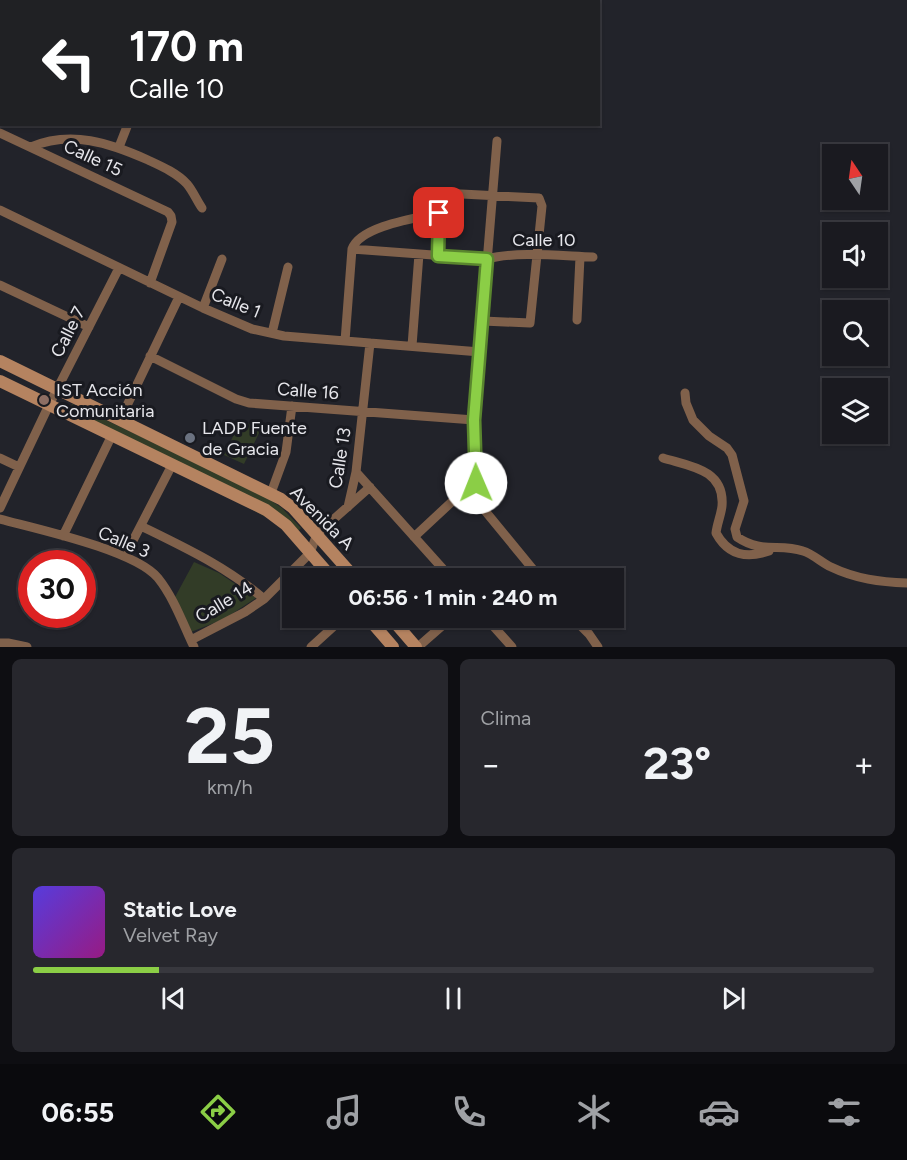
<!DOCTYPE html>
<html lang="es">
<head>
<meta charset="utf-8">
<style>
	:root { --surface:#1a1a20; --page:#27272d; --text:#f1f3f6; --muted:#9fa1a5; --line:#38383e; --accent:#8bce46 }
	body { margin:0; font-family:Figtree,sans-serif; background:var(--page); color:var(--text); height:100vh; display:flex; flex-direction:column; font-size:22px; white-space:nowrap }
	* { box-sizing:border-box; margin:0 }
	p { font-size:20px; color:var(--muted) }
	.icon { flex:none; width:33px; height:33px; fill:none; stroke:currentColor; stroke-width:2; stroke-linecap:round; stroke-linejoin:round }
	.map { position:relative; height:647px; overflow:hidden }
	.side { display:flex; flex-direction:column; gap:12px; padding:12px; background:#0e0e12; flex:1 }
	.side>* { flex:none }
	.hud { position:absolute; left:0px; top:0px; width:600px; height:126px; box-shadow:0 2px 4px #0004,0 0 0 2px var(--line); background:#202124; color:#fff; overflow:hidden }
	.needle { width:39px; rotate:347deg }
	.tools { position:absolute; left:822px; top:144px; display:grid; gap:12px }
	.tools a { display:grid; place-items:center; width:66px; height:66px; border-radius:0px; background:var(--surface); box-shadow:0 2px 4px #0004,0 0 0 2px var(--line); font-size:30px }
	.speed { position:absolute; left:18px; top:550px; display:flex; gap:12px; font-size:30px; font-weight:700; text-align:center }
	.speed>* { display:grid; place-content:center; width:78px; height:78px; border-radius:50%; background:var(--surface); box-shadow:0 2px 4px #0004,0 0 0 2px var(--line); line-height:1 }
	.speed .limit { border:9px solid #d22; background:#fff; color:#111 }
	.pin { position:absolute; display:grid; place-items:center; width:51px; height:51px; color:#fff; margin:-26px; border-radius:12px; box-shadow:0 3px 9px #0006 }
	.me { position:absolute; width:66px; margin:-33px; rotate:359deg; stroke-linejoin:round; filter:drop-shadow(0 0 4px #0008) }
	.turn { display:flex; align-items:center; gap:21px; height:126px; padding:0 30px; font-size:27px }
	.turn .icon { width:78px; height:78px; stroke-width:2.5 }
	.turn b { display:block; font-size:42px; line-height:51px }
	.big { font-size:45px; font-weight:700; line-height:1.1 }
	.side .widget { flex:1; display:flex; flex-direction:column; justify-content:center; gap:9px; min-width:0; padding:0 21px; border-radius:9px; background:var(--page) }
	.side .dial { align-items:center; gap:0 }
	.dial b { font-size:78px; line-height:1 }
	.song { display:flex; align-items:center; gap:18px }
	.cover { width:72px; height:72px; border-radius:9px; background:linear-gradient(135deg,hsl(250 70% 55%),hsl(310 70% 35%)) }
	.played { height:6px; border-radius:3px; background:linear-gradient(90deg,var(--accent) 15%,var(--line) 15%) }
	.keys { display:flex; justify-content:space-around; direction:ltr }
	.heat { display:flex; justify-content:space-between; align-items:center; font-size:33px; direction:ltr }
	.side .tiles { flex:1; display:grid; gap:12px; grid-template-columns:1fr 1fr }
	.widget:last-child { grid-column:span 2 }
	.trip { position:absolute; left:282px; top:568px; width:342px; height:60px; border-radius:0px; background:var(--surface); box-shadow:0 2px 4px #0004,0 0 0 2px var(--line); font-weight:700; line-height:60px; text-align:center }
	.tabs { display:flex; height:96px; justify-content:space-around; align-items:center; background:#0a0a0d; color:var(--muted) }
	.tabs .icon { width:42px; height:42px }
	.tabs .active { color:var(--accent) }
	.tabs b { font-size:27px; color:var(--text) }
	.map>svg:first-child { display:block }
	.green { fill:#323c27 }
	.lines { fill:none; stroke-linecap:round; stroke-linejoin:round }
	.street { stroke:#80614b; stroke-width:9 }
	.secondary { stroke:#b58360; stroke-width:12 }
	.route-casing { stroke:#5a862e; stroke-width:15 }
	.route { stroke:#8bce46; stroke-width:10 }
	.education-dot { fill:#8d6e63; stroke:#191a20; stroke-width:2 }
	.worship-dot { fill:#6b7280; stroke:#191a20; stroke-width:2 }
	.labels { text-anchor:middle; stroke-width:6; stroke-linejoin:round; paint-order:stroke }
	.street-label { font-size:18px; fill:#e6e6eb; stroke:#191a20 }
	.poi-label { font-size:18px; fill:#e6e6eb; stroke:#191a20; text-anchor:start }
</style>
</head>
<body>
<div class="map">
<svg width="907" height="647" viewBox="0 0 907 647">
	<rect width="100%" height="100%" fill="#22232a"/>
	<path class="green" d="M72,404L261,494L282,508L301,528L296,533L68,412Z
		M241,420L261,429L244,464L224,455Z
		M194,562L219,573L256,598L224,619L191,632L174,599Z"/>
	<g class="lines">
		<path class="street" d="M0,133L168,212L171,216L172,222L150,283
			M497,141L474,420L476,483L481,506L541,579
			M31,147C71,130 110,143 148,160C161,166 177,173 187,184C193,191 197,201 202,208
			M119,147L128,124
			M0,210L203,308L252,329L284,336L480,352
			M352,249L487,259C516,251 562,256 593,257
			M438,256L439,213L442,193L539,198L542,206L530,323L483,321
			M0,285L89,327
			M203,308L222,259
			M577,320L580,257
			M272,333L288,267
			M345,341L352,249C360,226 416,218 439,213
			M412,346L419,254
			M150,356L236,399L249,403L474,420
			M685,393L686,403L693,420L709,436L727,448L732,455L744,501L735,529L737,537C762,554 779,543 803,551C813,554 822,563 831,567C856,579 880,582 907,583
			M120,420L179,297
			M0,458L19,467
			M663,458C689,466 725,469 722,506C721,515 717,524 716,533C728,555 746,559 769,551
			M356,472L452,579
			M271,493L286,452L292,406
			M348,507L356,472L370,343
			M0,508L49,405L119,268
			M0,519C37,529 135,550 158,578C174,598 183,624 194,647
			M141,526C184,547 227,567 264,599
			M63,536L112,435
			M414,537L458,496L476,483
			M125,556L172,465
			M486,618L512,647
			M573,618L589,634L598,647
			M191,640L245,612L264,599L310,553L317,534L370,487
			M0,643H8L27,647
			M311,647L343,618
			M418,647L451,618"/>
		<path class="secondary" d="M0,361L281,499L293,508L356,579
			M0,381L266,510L286,525L333,579
			M368,618L393,647
			M391,618L416,647"/>
	</g>
	<g class="lines">
		<defs>
			<path id="route" d="M439,213L438,256L487,259L474,420L476,483"/>
		</defs>
		<use href="#route" class="route-casing"/>
		<use href="#route" class="route"/>
	</g>
	<circle class="education-dot" cx="44" cy="400" r="6"/>
	<circle class="worship-dot" cx="190" cy="438" r="6"/>
	<g class="labels">
		<g class="street-label">
			<text transform="translate(93 158) rotate(25)" y="6">Calle 15</text>
			<text x="544" y="246">Calle 10</text>
			<text transform="translate(236 303) rotate(22)" y="6">Calle 1</text>
			<text transform="translate(68 332) rotate(-63)" y="6">Calle 7</text>
			<text transform="translate(308 391) rotate(4)" y="6">Calle 16</text>
			<text transform="translate(340 458) rotate(-81)" y="6">Calle 13</text>
			<text transform="translate(322 518) rotate(45)" y="6">Avenida A</text>
			<text transform="translate(124 542) rotate(23)" y="6">Calle 3</text>
			<text transform="translate(224 602) rotate(-31)" y="6">Calle 14</text>
		</g>
		<g class="poi-label">
			<text x="56" y="396">IST Acción<tspan x="56" dy="21">Comunitaria</tspan></text>
			<text x="202" y="434">LADP Fuente<tspan x="202" dy="21">de Gracia</tspan></text>
		</g>
	</g>
</svg>
<div class="tools">
<a><svg class="needle" viewBox="-14 -14 28 28"><path d="M0-13l5 13h-10z" fill="#e53935"/><path d="M0 13l5-13h-10z" fill="#9fa1a5"/></svg></a>
<a><svg class="icon" aria-label="sound" viewBox="0 0 24 24"><path d="M4 9h4l5-4v14l-5-4H4zM17 9q2 3 0 6"/></svg></a>
<a><svg class="icon" aria-label="search" viewBox="0 0 24 24"><circle cx="10" cy="10" r="6"/><path d="M15 15l6 6"/></svg></a>
<a><svg class="icon" aria-label="layers" viewBox="0 0 24 24"><path d="M12 4l9 5-9 5-9-5zM3 14l9 5 9-5"/></svg></a>
</div>
<div class="speed"><div class="limit">30</div></div>
<div class="pin" style="left:439px;top:213px;background:#d93025"><svg class="icon" aria-label="arrive" viewBox="0 0 24 24"><path d="M6 21V4h12l-3 4 3 4H6"/></svg></div>
<svg class="me" style="left:476px;top:483px" viewBox="-20 -20 40 40"><circle r="19" fill="#fff"/><path d="M0-13L10 11 0 6-10 11z" fill="#8bce46"/></svg>
<div class="trip">06:56 · 1 min · 240 m</div>
<div class="hud">
<div class="turn"><svg class="icon" aria-label="left" viewBox="0 0 24 24"><path d="M17 20v-9H6M10 6l-5 5 5 5"/></svg><div><b>170 m</b>Calle 10</div></div>
</div>
</div>
<section class="side">
<div class="tiles">
<div class="widget dial"><b>25</b><p>km/h</p></div>
<div class="widget"><p>Clima</p>
<div class="heat"><a>−</a><b class="big">23°</b><a>+</a></div>
</div>
<div class="widget">
<div class="song"><i class="cover"></i><div><b>Static Love</b><p>Velvet Ray</p></div></div>
<div class="played"></div>
<div class="keys"><svg class="icon" aria-label="previous" viewBox="0 0 24 24"><path d="M18 5L8 12l10 7zM5 5v14"/></svg><svg class="icon" aria-label="pause" viewBox="0 0 24 24"><path d="M8 5v14M16 5v14"/></svg><svg class="icon" aria-label="next" viewBox="0 0 24 24"><path d="M6 5l10 7-10 7zM19 5v14"/></svg></div>
</div>
</div>
</section>
<nav class="tabs">
<b>06:55</b>
<svg class="icon active" aria-label="directions" viewBox="0 0 24 24"><path d="M12 3l9 9-9 9-9-9zM9 14v-3h6M13 9l2 2-2 2"/></svg>
<svg class="icon" aria-label="music" viewBox="0 0 24 24"><path d="M9 18V5l10-2v13"/><circle cx="6" cy="18" r="3"/><circle cx="16" cy="16" r="3"/></svg>
<svg class="icon" aria-label="phone" viewBox="0 0 24 24"><path d="M5 4h4l2 5-3 2q2 4 5 5l2-3 5 2v4C11 20 4 13 5 4z"/></svg>
<svg class="icon" aria-label="climate" viewBox="0 0 24 24"><path d="M12 3v18M4 7l16 10M4 17L20 7"/></svg>
<svg class="icon" aria-label="car" viewBox="0 0 24 24"><path d="M5 17H2v-5l4-1 3-4h7l3 4 3 1v5h-3M9 17h6M6 11h13"/><circle cx="7" cy="17" r="2"/><circle cx="17" cy="17" r="2"/></svg>
<svg class="icon" aria-label="filters" viewBox="0 0 24 24"><path d="M4 7h16M4 17h16"/><circle cx="9" cy="7" r="2"/><circle cx="15" cy="17" r="2"/></svg>
</nav>
</body>
</html>
